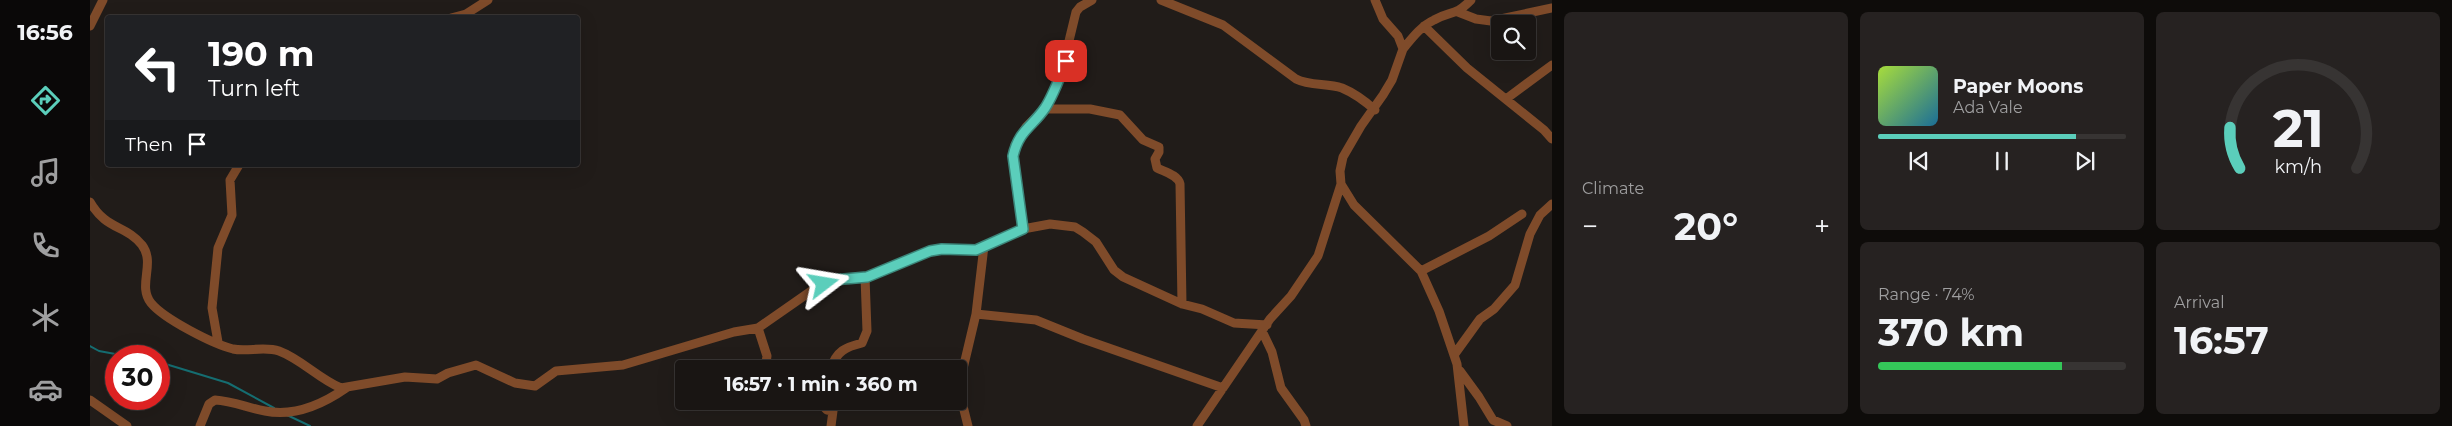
<!DOCTYPE html>
<html lang="en">
<head>
<meta charset="utf-8">
<style>
	:root { --surface:#191513; --page:#262221; --text:#f1f3f6; --muted:#9f9fa0; --line:#373433; --accent:#5bcebb }
	body { margin:0; font-family:Montserrat,sans-serif; background:var(--page); color:var(--text); height:100vh; display:flex; flex-direction:column; font-size:19px; white-space:nowrap }
	* { box-sizing:border-box; margin:0 }
	p { font-size:16px; color:var(--muted) }
	.icon { flex:none; width:28px; height:28px; fill:none; stroke:currentColor; stroke-width:2; stroke-linecap:round; stroke-linejoin:round }
	.map { position:relative; flex:1; overflow:hidden }
	.details { display:flex; flex-direction:column; gap:12px; padding:12px; background:#0e0c0a; width:900px }
	.details>* { flex:none }
	.guide { position:absolute; left:15px; top:15px; width:475px; height:152px; border-radius:5px; box-shadow:0 5px 20px #0002,0 0 0 1px var(--line); background:#202124; color:#fff; overflow:hidden }
	.buttons { position:absolute; left:1401px; top:15px; display:grid; gap:10px }
	.buttons a { display:grid; place-items:center; width:45px; height:45px; border-radius:5px; background:var(--surface); box-shadow:0 5px 20px #0002,0 0 0 1px var(--line); font-size:25px }
	.speed { position:absolute; left:15px; top:345px; display:flex; gap:10px; font-size:25px; font-weight:700; text-align:center }
	.speed>* { display:grid; place-content:center; width:65px; height:65px; border-radius:50%; background:var(--surface); box-shadow:0 5px 20px #0002,0 0 0 1px var(--line); line-height:1 }
	.speed .limit { border:8px solid #d22; background:#fff; color:#111 }
	.pin { position:absolute; display:grid; place-items:center; width:42px; height:42px; color:#fff; margin:-21px; border-radius:10px; box-shadow:0 2px 8px #0006 }
	.me { position:absolute; width:55px; margin:-28px; rotate:76deg; stroke-linejoin:round; filter:drop-shadow(0 0 4px #0008) }
	.turn { display:flex; align-items:center; gap:18px; height:105px; padding:0 20px; font-size:22px }
	.turn .icon { width:65px; height:65px; stroke-width:2.5 }
	.turn b { display:block; font-size:35px; line-height:42px }
	.then { display:flex; align-items:center; height:48px; padding:0 20px; background:#0003; gap:10px; font-size:19px }
	.big { font-size:38px; font-weight:700; line-height:1.1 }
	.details .tile { flex:1; display:flex; flex-direction:column; justify-content:center; gap:8px; min-width:0; padding:0 18px; border-radius:8px; background:var(--page) }
	.details .dial { align-items:center; gap:0 }
	.dial svg { height:130px; overflow:visible; fill:none; stroke:var(--line); stroke-width:7; stroke-linecap:round; text-anchor:middle }
	.dial text { fill:var(--text); stroke:none }
	.song { display:flex; align-items:center; gap:15px }
	.cover { width:60px; height:60px; border-radius:8px; background:linear-gradient(135deg,hsl(80 70% 55%),hsl(200 70% 35%)) }
	.played { height:5px; border-radius:2px; background:linear-gradient(90deg,var(--accent) 80%,var(--line) 80%) }
	.keys { display:flex; justify-content:space-around; direction:ltr }
	.heat { display:flex; justify-content:space-between; align-items:center; font-size:28px; direction:ltr }
	.charge { height:8px; border-radius:4px; background:linear-gradient(90deg,#34c759 74%,var(--line) 0) }
	.details .tiles { flex:1; display:grid; gap:12px; grid-template-columns:repeat(3,1fr) }
	.tile:first-child { grid-row:span 2 }
	.trip { position:absolute; left:585px; top:360px; width:292px; height:50px; border-radius:5px; background:var(--surface); box-shadow:0 5px 20px #0002,0 0 0 1px var(--line); font-weight:700; line-height:50px; text-align:center }
	main { display:flex; flex:1; min-height:0 }
	.tabs { display:flex; flex-direction:column; width:90px; justify-content:space-around; align-items:center; background:#0a0808; color:var(--muted) }
	.tabs .icon { width:35px; height:35px }
	.tabs .selected { color:var(--accent) }
	.tabs b { font-size:22px; color:var(--text) }
	.map>svg:first-child { display:block }
	.lines { fill:none; stroke-linecap:round; stroke-linejoin:round }
	.stream { stroke:#156d71; stroke-width:2 }
	.minor { stroke:#7f4b2a; stroke-width:9 }
	.route-casing { stroke:#3b867a; stroke-width:12 }
	.route { stroke:#5bcebb; stroke-width:9 }
</style>
</head>
<body>
<main>
<nav class="tabs">
<b>16:56</b>
<svg class="icon selected" aria-label="directions" viewBox="0 0 24 24"><path d="M12 3l9 9-9 9-9-9zM9 14v-3h6M13 9l2 2-2 2"/></svg>
<svg class="icon" aria-label="music" viewBox="0 0 24 24"><path d="M9 18V5l10-2v13"/><circle cx="6" cy="18" r="3"/><circle cx="16" cy="16" r="3"/></svg>
<svg class="icon" aria-label="phone" viewBox="0 0 24 24"><path d="M5 4h4l2 5-3 2q2 4 5 5l2-3 5 2v4C11 20 4 13 5 4z"/></svg>
<svg class="icon" aria-label="climate" viewBox="0 0 24 24"><path d="M12 3v18M4 7l16 10M4 17L20 7"/></svg>
<svg class="icon" aria-label="car" viewBox="0 0 24 24"><path d="M5 17H2v-5l4-1 3-4h7l3 4 3 1v5h-3M9 17h6M6 11h13"/><circle cx="7" cy="17" r="2"/><circle cx="17" cy="17" r="2"/></svg>
</nav>
<div class="map">
<svg width="1462" height="426" viewBox="0 0 1462 426">
	<rect width="100%" height="100%" fill="#211c19"/>
	<g class="lines">
		<path class="stream" d="M0,346L9,351L36,356
			M69,362L138,383L184,408
			M197,415L220,426"/>
		<path class="minor" d="M1071,0L1133,25L1206,79C1220,86 1237,83 1252,88C1264,93 1275,101 1285,110
			M1285,0L1293,19L1308,36L1313,49L1302,80L1293,95L1271,126L1253,157L1250,171L1251,184L1264,205L1331,271L1349,311L1367,364L1374,426
			M1368,12L1386,19L1401,21L1462,8
			M361,18L376,14L398,0
			M0,26L13,0
			M1334,26L1377,68L1454,130L1462,139
			M1313,49C1322,38 1331,26 1344,20C1362,10 1364,17 1381,0
			M1416,99L1462,65
			M954,109H1000L1030,115L1053,140L1069,147V152L1065,159L1067,168C1075,172 1088,175 1090,184L1092,304
			M0,202C16,230 36,225 52,245C66,264 47,285 61,303C74,319 123,344 143,349C157,352 175,346 189,351C211,359 229,379 251,388L315,377L347,379L358,373L386,365L425,383L445,386L466,371L533,365L644,332L668,328L724,289L743,280L777,277L840,251L852,249L886,250L933,229L960,224L985,227L993,232L1006,242L1024,270L1033,277L1092,304L1112,309L1144,323L1177,325
			M933,229L923,156L925,145L936,127L954,109L970,78L986,12L990,7L1002,0
			M1331,271L1399,236L1432,214
			M886,314L946,320L993,339L1133,388
			M668,328L677,356L675,369
			M1172,331L1182,352L1191,388L1214,420L1216,426
			M128,342L122,308L128,248L142,215L140,180L149,165
			M1364,355L1390,319L1404,309L1425,285L1440,234L1450,215L1462,204
			M741,369C746,351 756,347 772,343L777,331L775,277
			M1370,371L1389,397L1403,420L1417,426
			M0,400L37,426
			M707,401L711,406
			M728,401L737,410L743,411L741,426
			M110,426L119,404L125,400C143,401 158,408 175,411C204,417 233,404 256,388
			M878,426L871,398L872,373L886,314L894,246
			M1107,426L1180,319L1201,296L1228,256L1251,184"/>
	</g>
	<g class="lines">
		<defs>
			<path id="route" d="M734,284L743,280L777,277L840,251L852,249L886,250L933,229L923,156C929,130 942,127 955,108C964,94 970,77 976,61"/>
		</defs>
		<use href="#route" class="route-casing"/>
		<use href="#route" class="route"/>
	</g>
</svg>
<div class="buttons">
<a><svg class="icon" aria-label="search" viewBox="0 0 24 24"><circle cx="10" cy="10" r="6"/><path d="M15 15l6 6"/></svg></a>
</div>
<div class="speed"><div class="limit">30</div></div>
<div class="pin" style="left:976px;top:61px;background:#d93025"><svg class="icon" aria-label="arrive" viewBox="0 0 24 24"><path d="M6 21V4h12l-3 4 3 4H6"/></svg></div>
<svg class="me" style="left:734px;top:284px" viewBox="-20 -20 40 40"><path d="M0-17L14 15 0 8-14 15z" fill="#5bcebb" stroke="#fff" stroke-width="4"/></svg>
<div class="trip">16:57 · 1 min · 360 m</div>
<div class="guide">
<div class="turn"><svg class="icon" aria-label="left" viewBox="0 0 24 24"><path d="M17 20v-9H6M10 6l-5 5 5 5"/></svg><div><b>190 m</b>Turn left</div></div>
<div class="then">Then<svg class="icon" aria-label="arrive" viewBox="0 0 24 24"><path d="M6 21V4h12l-3 4 3 4H6"/></svg></div>
</div>
</div>
<section class="details">
<div class="tiles">
<div class="tile"><p>Climate</p>
<div class="heat"><a>−</a><b class="big">20°</b><a>+</a></div>
</div>
<div class="tile">
<div class="song"><i class="cover"></i><div><b>Paper Moons</b><p>Ada Vale</p></div></div>
<div class="played"></div>
<div class="keys"><svg class="icon" aria-label="previous" viewBox="0 0 24 24"><path d="M18 5L8 12l10 7zM5 5v14"/></svg><svg class="icon" aria-label="pause" viewBox="0 0 24 24"><path d="M8 5v14M16 5v14"/></svg><svg class="icon" aria-label="next" viewBox="0 0 24 24"><path d="M6 5l10 7-10 7zM19 5v14"/></svg></div>
</div>
<div class="tile dial"><svg viewBox="0 0 100 80">
<path d="M14 69A42 42 0 1 1 86 69"/>
<path d="M14 69A42 42 0 0 1 8 44" stroke="#5bcebb"/>
<text x="50" y="56" font-size="32" font-weight="700">21</text>
<text x="50" y="72" font-size="11">km/h</text>
</svg></div>
<div class="tile"><p>Range · 74%</p><b class="big">370 km</b><div class="charge"></div></div>
<div class="tile"><p>Arrival</p><b class="big">16:57</b></div>
</div>
</section>
</main>
</body>
</html>
